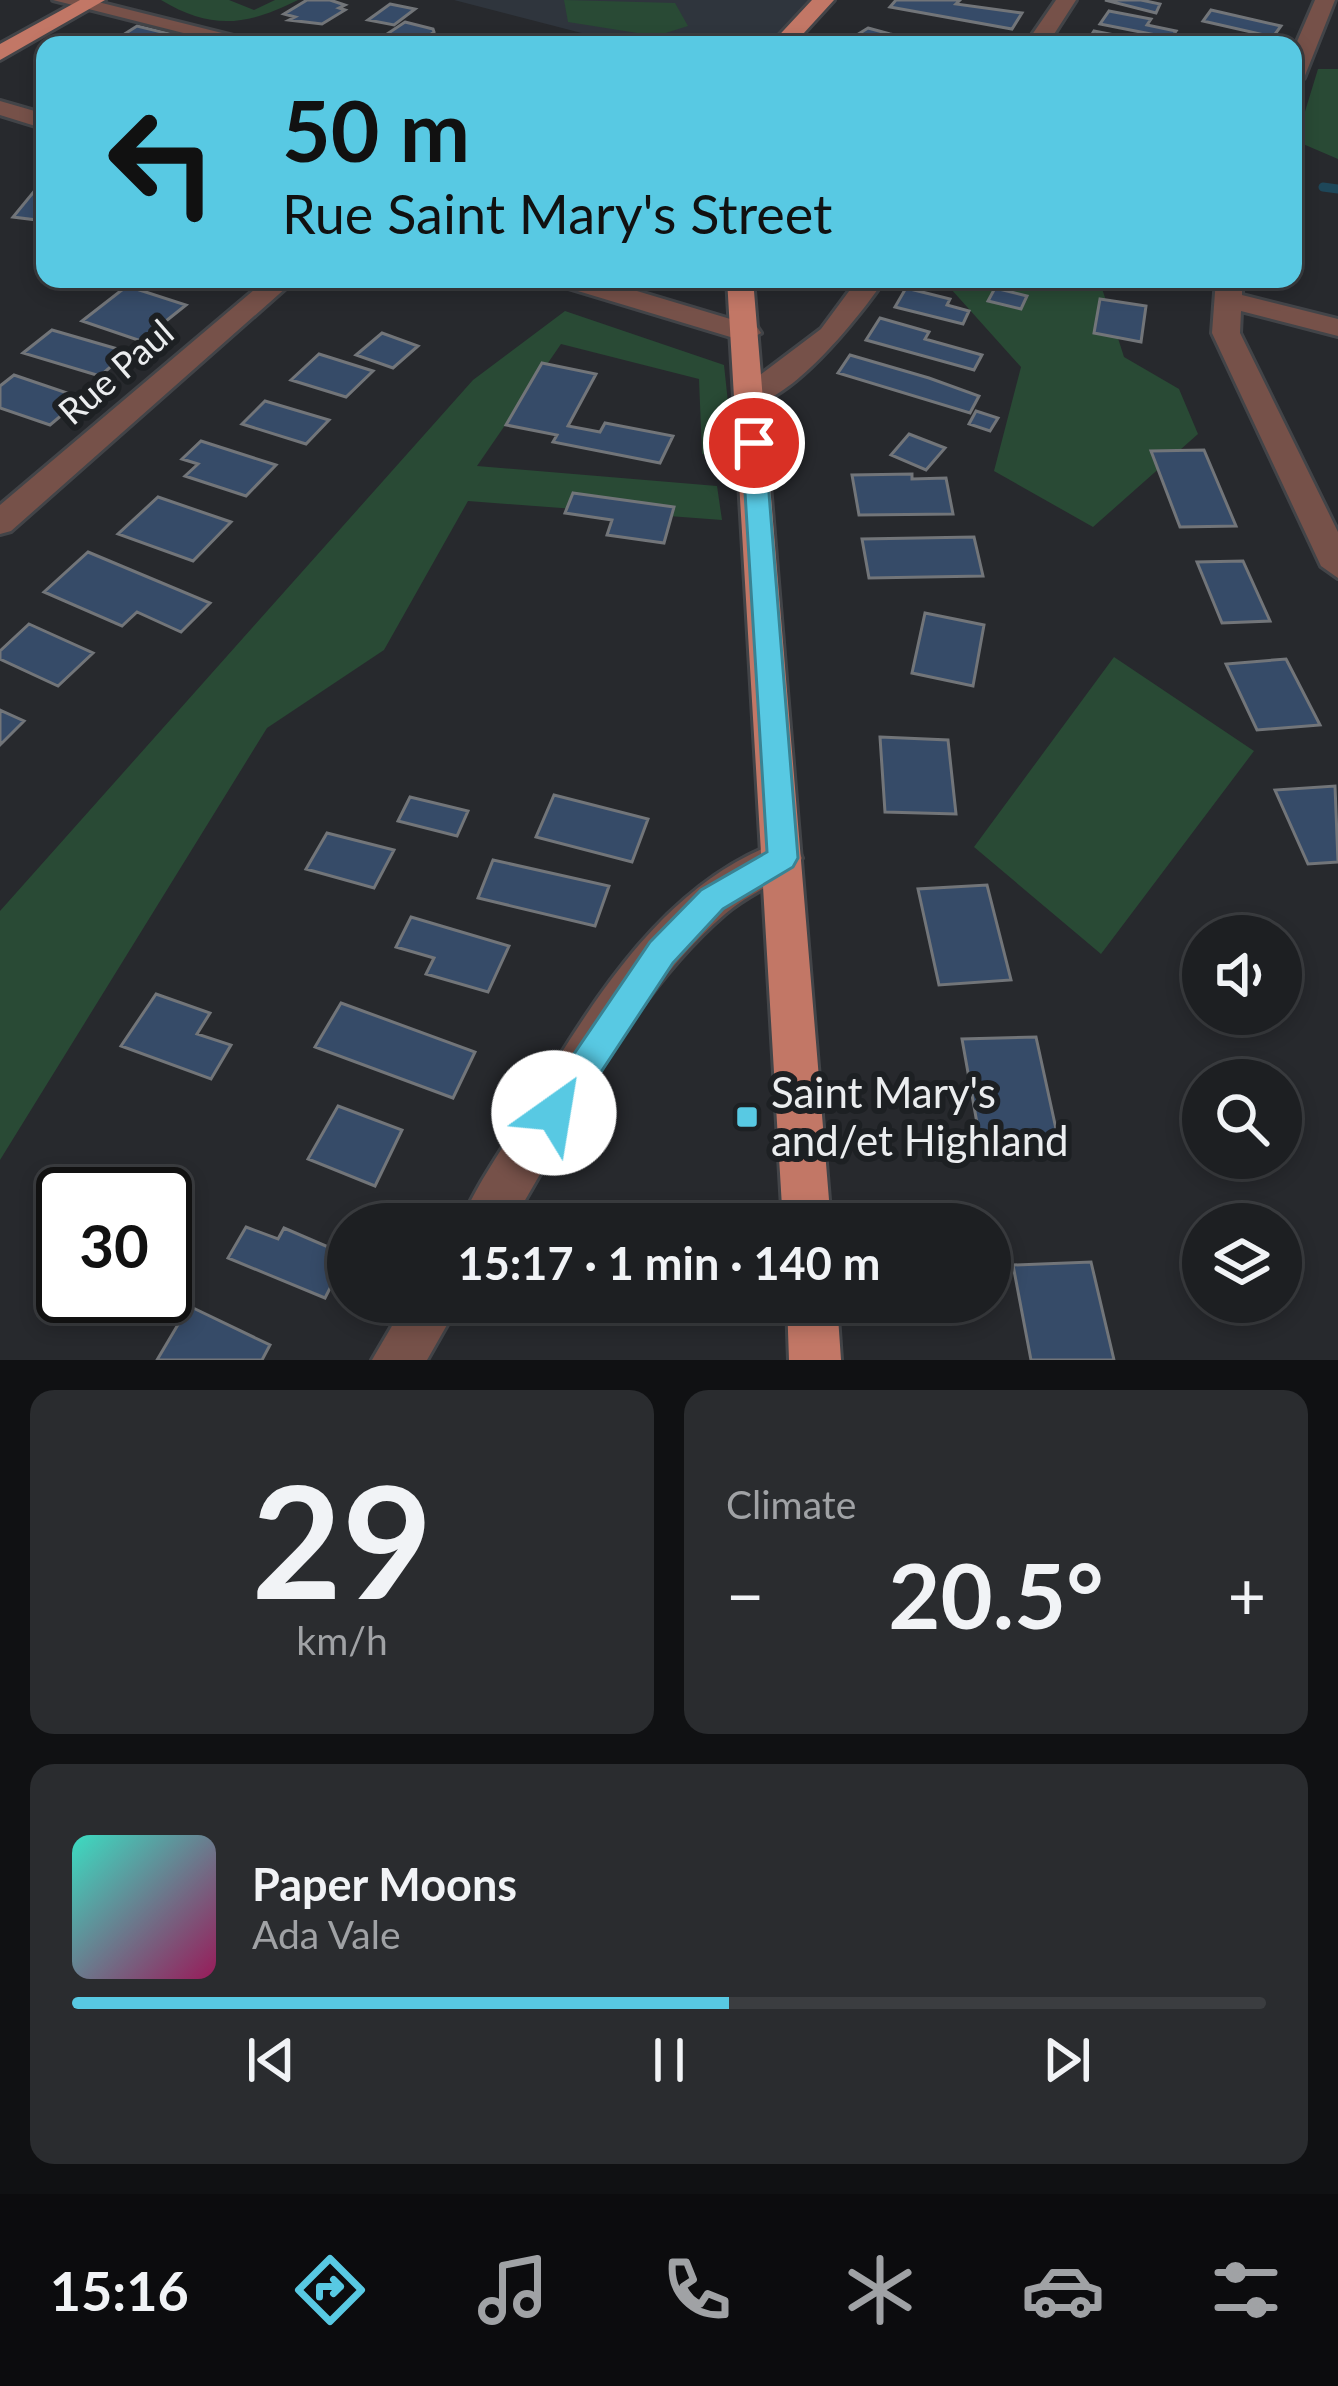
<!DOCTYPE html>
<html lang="en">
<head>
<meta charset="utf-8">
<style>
	:root { --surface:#1d1f22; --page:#2a2c2f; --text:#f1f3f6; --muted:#a0a2a5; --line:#3b3d40; --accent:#58c9e3 }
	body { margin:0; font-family:Lato,sans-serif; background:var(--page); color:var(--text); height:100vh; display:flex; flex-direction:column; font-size:45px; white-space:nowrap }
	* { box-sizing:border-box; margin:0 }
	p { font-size:39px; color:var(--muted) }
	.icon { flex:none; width:66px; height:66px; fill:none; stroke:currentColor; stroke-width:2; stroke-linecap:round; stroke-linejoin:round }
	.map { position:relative; height:1360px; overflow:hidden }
	.panel { display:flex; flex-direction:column; gap:30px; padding:30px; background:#101113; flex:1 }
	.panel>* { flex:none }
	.top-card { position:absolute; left:36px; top:36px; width:1266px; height:252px; border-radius:24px; box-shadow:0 6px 18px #0003,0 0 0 3px var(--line); background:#58c9e3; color:#111; overflow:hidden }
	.buttons { position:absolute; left:1182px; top:915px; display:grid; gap:24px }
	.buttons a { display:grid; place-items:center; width:120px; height:120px; border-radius:50%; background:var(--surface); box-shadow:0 6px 18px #0003,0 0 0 3px var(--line); font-size:60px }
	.speed { position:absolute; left:36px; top:1167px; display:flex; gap:24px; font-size:60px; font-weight:700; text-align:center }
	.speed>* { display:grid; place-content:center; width:156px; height:156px; border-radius:50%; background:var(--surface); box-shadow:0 6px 18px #0003,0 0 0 3px var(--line); line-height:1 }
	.speed .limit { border:6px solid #111; border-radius:18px; background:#fff; color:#111 }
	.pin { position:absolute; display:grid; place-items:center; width:102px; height:102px; color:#fff; margin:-51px; border:6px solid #fff; border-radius:50%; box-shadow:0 3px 12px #0007 }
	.me { position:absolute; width:132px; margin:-66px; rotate:32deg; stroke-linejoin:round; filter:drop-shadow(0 0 9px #0008) }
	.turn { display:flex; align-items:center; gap:42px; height:252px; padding:0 48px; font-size:54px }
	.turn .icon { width:156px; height:156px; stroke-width:2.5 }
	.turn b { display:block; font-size:84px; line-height:102px }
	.big { font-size:90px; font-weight:700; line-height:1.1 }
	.panel .card { flex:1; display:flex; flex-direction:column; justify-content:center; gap:18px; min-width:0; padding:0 42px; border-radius:24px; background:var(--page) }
	.panel .dial { align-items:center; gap:0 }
	.dial b { font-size:156px; line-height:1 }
	.song { display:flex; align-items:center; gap:36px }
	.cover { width:144px; height:144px; border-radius:18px; background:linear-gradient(135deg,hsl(170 70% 55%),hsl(330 70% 35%)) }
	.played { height:12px; border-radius:6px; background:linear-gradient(90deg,var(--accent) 55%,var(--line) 55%) }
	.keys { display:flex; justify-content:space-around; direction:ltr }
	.heat { display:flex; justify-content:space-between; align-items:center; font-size:66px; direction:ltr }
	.panel .tiles { flex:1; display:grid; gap:30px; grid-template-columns:1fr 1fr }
	.card:last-child { grid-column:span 2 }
	.trip { position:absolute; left:327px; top:1203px; width:684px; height:120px; border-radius:60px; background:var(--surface); box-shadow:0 6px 18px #0003,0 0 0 3px var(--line); font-weight:700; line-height:120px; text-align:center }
	.tabs { display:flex; height:192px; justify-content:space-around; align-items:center; background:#0c0c0e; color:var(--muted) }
	.tabs .icon { width:84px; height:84px }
	.tabs .current { color:var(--accent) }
	.tabs b { font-size:54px; color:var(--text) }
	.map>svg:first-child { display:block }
	.built { fill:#2f353d }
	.green { fill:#294a35 }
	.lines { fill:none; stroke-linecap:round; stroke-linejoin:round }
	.stream { stroke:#1e4759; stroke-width:9 }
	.building { fill:#364b68; stroke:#727579; stroke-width:3 }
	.minor-casing { stroke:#424448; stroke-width:6 }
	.major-casing { stroke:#424448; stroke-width:6 }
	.minor { fill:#765149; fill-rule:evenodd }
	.major { fill:#c27766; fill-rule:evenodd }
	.route { fill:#58c9e3; stroke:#398394; stroke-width:3 }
	.poi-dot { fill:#58c9e3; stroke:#1d2023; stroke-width:4.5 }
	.labels { text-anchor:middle; stroke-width:12; stroke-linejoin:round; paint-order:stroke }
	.street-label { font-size:36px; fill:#ebedef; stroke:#1d2023 }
	.near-poi-label { font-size:42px; fill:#ebedef; stroke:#1d2023; text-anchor:start }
</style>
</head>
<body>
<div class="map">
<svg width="1338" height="1360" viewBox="0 0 1338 1360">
	<rect width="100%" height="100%" fill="#27292d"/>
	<path class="built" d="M454,0H822L782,45H628Z"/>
	<path class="green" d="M161,0H229L254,10L275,0H298C248,25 212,31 161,0Z
		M564,0L675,3L688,26L656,36L568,22Z
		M1318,69H1338V159L1296,141Z
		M942,279H1099L1124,357L1179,389L1198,434L1093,527L994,471L1021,367Z
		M565,311L724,365L734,459L702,454L699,379L561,344L477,466L717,486L722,520L468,501L384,650L267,728L0,1160V911L473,380Z
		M1114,657L1254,751L1101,954L974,847Z"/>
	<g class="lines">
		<path class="stream" d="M1323,187L1338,189"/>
	</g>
	<path class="building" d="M307,0H330L345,5L339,8L345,10L322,24L289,20L295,17L284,14Z
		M896,0H960L956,4L1022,13L1012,29L890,7Z
		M1105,0H1141L1160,4L1156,13Z
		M390,4L415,9L394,25L368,20Z
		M1211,10L1281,26L1273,37L1203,21Z
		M1109,11L1151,19L1147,25L1176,31L1171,38L1100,24Z
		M405,22L433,29L434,32L416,45H389L394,41L381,38Z
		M137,26L174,35L160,45L112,42Z
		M868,28L890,34L925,41L853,45L858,39L852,38Z
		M1094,31L1145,41L1086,44Z
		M36,189L45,190V221L13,217Z
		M127,286L186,305L141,341L82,321Z
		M906,288L950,299L947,305L969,311L963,324L895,307Z
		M995,288L1027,296L1021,309L988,301Z
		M1100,299L1146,306L1141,342L1094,333Z
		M880,318L929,332L925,339L982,355L974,370L866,340Z
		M52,330L128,352L100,376L23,353Z
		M382,333L418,346L393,368L356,355Z
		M319,354L373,371L346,397L291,380Z
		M850,355L929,378L979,396L970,413L838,373Z
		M542,363L596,374L568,426L600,432L605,423L673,436L660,463L553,442L557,435L506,425Z
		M14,375L82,398L50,425L0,408V386Z
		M265,401L329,420L306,444L242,424Z
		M976,411L998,418L990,431L969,424Z
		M909,434L945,448L926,470L891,455Z
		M201,441L276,465L246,496L185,476L198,464L182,459Z
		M1204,450L1236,526L1180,527L1151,451Z
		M912,474V479L946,478L953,514L859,515L852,475Z
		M573,493L674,507L664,543L607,535L612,520L565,513Z
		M158,497L231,522L193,561L118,534Z
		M974,537L983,576L869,578L862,539Z
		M88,552L210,603L181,632L137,612L122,626L44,592Z
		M1243,561L1270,621L1222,623L1197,562Z
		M925,613L984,625L973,686L912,673Z
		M29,624L93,653L58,686L0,659V651Z
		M1286,659L1320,725L1257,730L1226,664Z
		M0,710L24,721L0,745Z
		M880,737L948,740L956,814L885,812Z
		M1335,786L1338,862L1308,864L1275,790Z
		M554,795L648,819L632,862L536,837Z
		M410,797L468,811L457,836L398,821Z
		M327,833L394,850L374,888L306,869Z
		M493,860L609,886L595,926L478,898Z
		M987,885L1011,980L939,985L918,889Z
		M411,917L509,946L488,992L426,974L434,958L396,947Z
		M156,994L210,1013L197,1034L231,1045L211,1079L121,1046Z
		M341,1003L475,1052L453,1098L315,1047Z
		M1036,1037L1058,1138L980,1140L962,1039Z
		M338,1106L402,1130L375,1186L308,1159Z
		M246,1227L278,1239L284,1228L347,1255L325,1298L228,1258Z
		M1091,1262L1114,1360H1031L1013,1265Z
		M189,1306L270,1345L262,1360H157Z"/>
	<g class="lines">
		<defs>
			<path id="minor" d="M53,0H90L270,45H231Z
				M1056,0H1076L1047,45H1025Z
				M1315,0H1335L1304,78L1293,85V51Z
				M0,101L45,114V129L0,115Z
				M267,279H296L11,531L0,534V505Z
				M555,279H597L757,327L761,333L747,341L737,339L558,285Z
				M858,279H885C863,312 783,415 740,404L735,397L740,390L821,329Z
				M1216,279H1242V295L1338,319V336L1241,311L1240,333L1338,532V578L1321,566L1212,333Z
				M782,841L796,846L802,858L796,870C773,884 746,896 725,914C630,996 575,1118 511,1224H460C476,1185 503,1148 525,1112C589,1008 660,884 782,841Z
				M406,1302H460L427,1360H372Z"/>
			<path id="major" d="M80,0H105L0,60V44Z
				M812,0H834L793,45H770Z
				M727,279H753L831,1224H783Z
				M787,1302H837L841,1360H789Z"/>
		</defs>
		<use href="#minor" class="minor-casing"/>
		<use href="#major" class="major-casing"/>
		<use href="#minor" class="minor"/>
		<use href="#major" class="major"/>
	</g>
	<path class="route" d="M754,436L765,443L798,858L793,867L723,909L673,963L566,1125L554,1130L542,1125L537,1113L542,1101L650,942L701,890L767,852L742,443Z"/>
	<rect class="poi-dot" x="735" y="1105" width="24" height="24" rx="6"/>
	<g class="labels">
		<g class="street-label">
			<text transform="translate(116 372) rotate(-41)" y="13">Rue Paul</text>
		</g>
		<g class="near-poi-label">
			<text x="771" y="1108">Saint Mary's<tspan x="771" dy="48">and/et Highland</tspan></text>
		</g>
	</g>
</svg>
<div class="buttons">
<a><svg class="icon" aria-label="sound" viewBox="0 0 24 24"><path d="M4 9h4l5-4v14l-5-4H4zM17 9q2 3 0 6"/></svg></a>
<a><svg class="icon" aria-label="search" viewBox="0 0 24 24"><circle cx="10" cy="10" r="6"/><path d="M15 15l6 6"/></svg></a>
<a><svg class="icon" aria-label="layers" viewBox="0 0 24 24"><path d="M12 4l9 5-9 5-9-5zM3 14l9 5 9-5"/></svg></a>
</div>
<div class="speed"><div class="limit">30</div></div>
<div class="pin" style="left:754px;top:443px;background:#d93025"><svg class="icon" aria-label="arrive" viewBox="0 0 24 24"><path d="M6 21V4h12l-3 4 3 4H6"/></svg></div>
<svg class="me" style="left:554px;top:1113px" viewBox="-20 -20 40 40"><circle r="19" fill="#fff"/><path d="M0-13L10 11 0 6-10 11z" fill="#58c9e3"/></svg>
<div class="trip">15:17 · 1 min · 140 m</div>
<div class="top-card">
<div class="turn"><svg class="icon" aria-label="left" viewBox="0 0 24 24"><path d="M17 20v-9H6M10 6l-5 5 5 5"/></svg><div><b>50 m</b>Rue Saint Mary's Street</div></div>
</div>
</div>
<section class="panel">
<div class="tiles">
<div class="card dial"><b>29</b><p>km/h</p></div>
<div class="card"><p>Climate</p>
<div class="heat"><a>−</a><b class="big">20.5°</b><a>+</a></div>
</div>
<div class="card">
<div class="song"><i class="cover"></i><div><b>Paper Moons</b><p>Ada Vale</p></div></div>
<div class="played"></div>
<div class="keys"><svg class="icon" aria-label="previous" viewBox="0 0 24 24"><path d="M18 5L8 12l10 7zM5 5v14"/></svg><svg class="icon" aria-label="pause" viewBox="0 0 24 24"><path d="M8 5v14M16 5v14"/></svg><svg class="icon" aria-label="next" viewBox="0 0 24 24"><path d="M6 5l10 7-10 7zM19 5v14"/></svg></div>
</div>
</div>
</section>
<nav class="tabs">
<b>15:16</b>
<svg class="icon current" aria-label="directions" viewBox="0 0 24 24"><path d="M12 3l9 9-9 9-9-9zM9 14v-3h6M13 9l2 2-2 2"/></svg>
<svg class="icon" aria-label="music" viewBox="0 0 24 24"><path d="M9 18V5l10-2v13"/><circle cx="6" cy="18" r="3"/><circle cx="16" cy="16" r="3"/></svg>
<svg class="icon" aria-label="phone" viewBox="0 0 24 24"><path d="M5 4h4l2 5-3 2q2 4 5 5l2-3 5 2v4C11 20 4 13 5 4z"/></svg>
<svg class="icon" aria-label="climate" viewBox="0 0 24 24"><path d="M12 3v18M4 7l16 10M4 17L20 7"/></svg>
<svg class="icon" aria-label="car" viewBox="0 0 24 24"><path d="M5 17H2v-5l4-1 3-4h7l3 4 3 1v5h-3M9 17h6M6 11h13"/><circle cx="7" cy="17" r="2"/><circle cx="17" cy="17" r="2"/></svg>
<svg class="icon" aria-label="filters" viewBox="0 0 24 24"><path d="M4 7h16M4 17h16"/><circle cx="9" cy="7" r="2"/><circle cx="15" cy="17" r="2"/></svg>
</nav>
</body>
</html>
